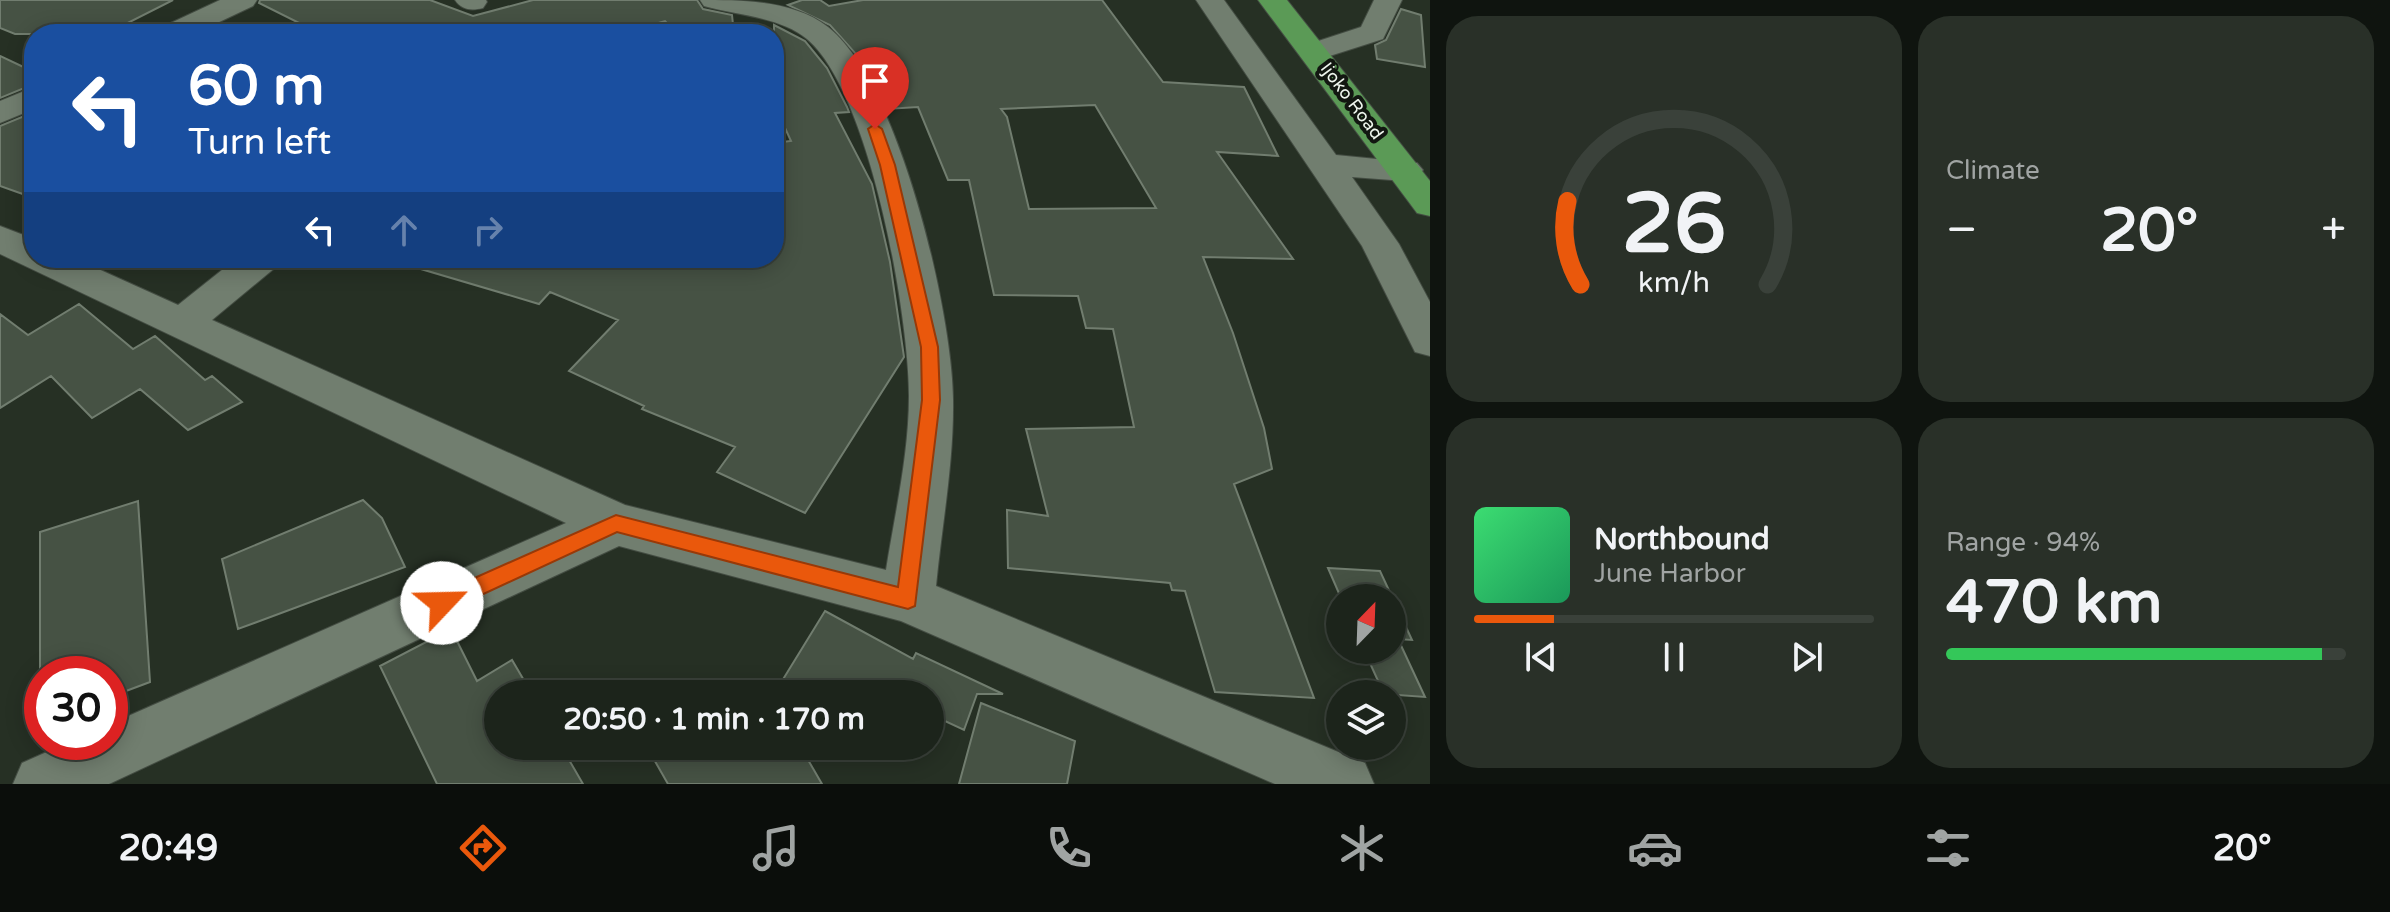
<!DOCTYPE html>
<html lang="en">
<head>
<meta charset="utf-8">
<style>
	:root { --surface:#1c241b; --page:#293028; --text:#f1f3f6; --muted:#a0a4a3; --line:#3a413a; --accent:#ea580c }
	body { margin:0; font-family:"Varela Round",sans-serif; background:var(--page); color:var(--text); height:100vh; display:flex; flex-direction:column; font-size:30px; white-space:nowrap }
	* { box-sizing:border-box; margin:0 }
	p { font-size:26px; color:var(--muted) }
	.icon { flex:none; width:44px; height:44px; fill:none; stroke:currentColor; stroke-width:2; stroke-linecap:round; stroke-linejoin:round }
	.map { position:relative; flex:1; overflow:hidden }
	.details { display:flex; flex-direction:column; gap:16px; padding:16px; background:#0f140f; width:960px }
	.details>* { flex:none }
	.guide { position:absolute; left:24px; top:24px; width:760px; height:244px; border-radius:32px; box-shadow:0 4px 20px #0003,0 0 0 2px var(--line); background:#1a4fa0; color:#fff; overflow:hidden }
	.needle { width:52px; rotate:23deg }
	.controls { position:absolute; left:1326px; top:584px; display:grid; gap:16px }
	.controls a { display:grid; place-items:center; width:80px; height:80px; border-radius:50%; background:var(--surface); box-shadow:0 4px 20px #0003,0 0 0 2px var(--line); font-size:40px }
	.speed { position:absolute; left:24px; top:656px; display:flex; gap:16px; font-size:40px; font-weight:700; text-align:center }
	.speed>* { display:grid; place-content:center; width:104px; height:104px; border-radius:50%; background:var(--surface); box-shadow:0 4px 20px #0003,0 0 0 2px var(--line); line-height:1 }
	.speed .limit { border:12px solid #d22; background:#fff; color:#111 }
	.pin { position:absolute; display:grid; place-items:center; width:68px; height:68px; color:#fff; margin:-82px -34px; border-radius:50% 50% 50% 0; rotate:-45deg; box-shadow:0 0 8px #0007 }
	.pin .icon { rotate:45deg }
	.me { position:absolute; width:88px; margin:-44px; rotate:66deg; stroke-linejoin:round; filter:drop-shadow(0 0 6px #0008) }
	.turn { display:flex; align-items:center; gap:28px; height:168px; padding:0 32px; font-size:36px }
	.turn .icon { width:104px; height:104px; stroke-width:2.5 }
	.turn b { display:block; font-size:56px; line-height:68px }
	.lanes { display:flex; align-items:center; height:76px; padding:0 32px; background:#0003; justify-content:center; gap:40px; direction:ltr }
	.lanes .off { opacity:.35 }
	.big { font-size:60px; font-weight:700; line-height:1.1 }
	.details .widget { flex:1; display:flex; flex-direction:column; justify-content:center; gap:12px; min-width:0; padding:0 28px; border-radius:32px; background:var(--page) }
	.details .dial { align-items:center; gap:0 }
	.dial svg { height:208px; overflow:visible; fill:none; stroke:var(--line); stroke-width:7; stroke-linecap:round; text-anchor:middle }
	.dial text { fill:var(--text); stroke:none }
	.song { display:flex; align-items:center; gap:24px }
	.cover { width:96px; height:96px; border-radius:12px; background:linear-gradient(135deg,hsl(140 70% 55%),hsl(150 70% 35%)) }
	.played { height:8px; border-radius:4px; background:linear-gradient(90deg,var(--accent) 20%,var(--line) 20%) }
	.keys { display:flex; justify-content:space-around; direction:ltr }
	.heat { display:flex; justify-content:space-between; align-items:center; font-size:44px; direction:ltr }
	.charge { height:12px; border-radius:6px; background:linear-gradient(90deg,#34c759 94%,var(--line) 0) }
	.details .tiles { flex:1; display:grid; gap:16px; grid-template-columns:repeat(2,1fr) }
	.trip { position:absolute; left:484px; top:680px; width:460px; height:80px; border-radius:40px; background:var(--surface); box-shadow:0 4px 20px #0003,0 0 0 2px var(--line); font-weight:700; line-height:80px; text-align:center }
	.tabs { display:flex; height:128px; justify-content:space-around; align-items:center; background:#0b0e0b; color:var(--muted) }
	.tabs .icon { width:56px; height:56px }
	.tabs .current { color:var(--accent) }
	.tabs b { font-size:36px; color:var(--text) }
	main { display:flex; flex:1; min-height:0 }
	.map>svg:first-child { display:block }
	.building { fill:#465244; stroke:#717d6f; stroke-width:2; fill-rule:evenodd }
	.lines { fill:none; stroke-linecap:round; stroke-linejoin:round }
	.minor-casing { stroke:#444d43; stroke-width:2 }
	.major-casing { stroke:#444d43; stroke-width:2 }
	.minor { fill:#717e6f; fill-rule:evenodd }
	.major { fill:#5b9a56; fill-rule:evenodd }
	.route { fill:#ea580c; stroke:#983908; stroke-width:2 }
	.labels { text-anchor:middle; stroke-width:8; stroke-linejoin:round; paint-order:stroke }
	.far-street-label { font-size:18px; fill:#eff6ee; stroke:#121711 }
</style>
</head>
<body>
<main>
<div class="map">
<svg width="1430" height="784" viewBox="0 0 1430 784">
	<rect width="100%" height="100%" fill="#263024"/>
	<path class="building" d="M0,0H173L106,34H15L0,28Z
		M260,0H430L473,16L533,0H697L703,9L732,15L734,34H678L665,21L619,34H321L259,3Z
		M802,0H820L829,6L863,0H1102L1163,82L1244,87L1278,156L1217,152L1293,259L1203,257L1233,333L1264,428L1272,469L1234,484L1314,698L1215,692L1185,591L1172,590L1170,583L1008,568L1007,510L1048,516L1026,429L1134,427L1113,329L1086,328L1078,296L994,295L969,180H948L918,107L886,109L856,54L830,25L788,5ZM1095,105L1156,208L1029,209L1007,117L1001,109Z
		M1401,9L1421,15L1425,67L1377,59L1375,45L1386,40Z
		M774,25L805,41L827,68L847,107L849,112L835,113L872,184L890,262L904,357L805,513L717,472L735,447L642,409L644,406L569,371L618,320L550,292L539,304L414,267L416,258H774V143L791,141L774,104Z
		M0,56L34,72V84L0,98Z
		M34,112V198L0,186V126Z
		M79,304L133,349L155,336L205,380L212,376L242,402L188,430L140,389L92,418L51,376L0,408V314L28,335Z
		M363,500L382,518L405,567L238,629L222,559Z
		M138,501L150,682L110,697V674H40V532Z
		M1328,568L1380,571L1412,640L1398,639L1425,697L1384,694L1364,650H1392V598H1341Z
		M825,611L913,659L916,653L1003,694H977L964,730L930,714V694H774Z
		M451,629L477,681L512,660L532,694H498V746H561L583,784H437L380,666Z
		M981,703L1075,741L1067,784H959Z
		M654,746H800L822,784H668L648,749Z"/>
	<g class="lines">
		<defs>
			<path id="minor" d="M220,0H257L253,6L194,34H155L160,28Z
				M455,0H486L487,2L483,8C471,11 462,10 455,0Z
				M700,0C741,0 794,0 828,27C899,83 952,311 953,399C954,462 942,524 936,586L1365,763L1374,784H1275L901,621L619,546L109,784H13L22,763L69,742H110V724L566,523L0,254V226L34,239V258H74L178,305L237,258H281L276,267L212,320L625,505L886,570C895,513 909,454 909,396C909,315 870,92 807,39C781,17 736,15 704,6Z
				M1196,0H1224L1336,155L1417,163L1423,170L1417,177L1405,181L1352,177L1399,244L1430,302V356L1415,352L1362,246Z
				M1374,0H1402L1383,39L1314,61L1303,58L1299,52L1303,46L1361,27Z
				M34,87V109L0,123V101Z"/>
			<path id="major" d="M1258,0H1287L1430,181V216L1417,213Z"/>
		</defs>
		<use href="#minor" class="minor-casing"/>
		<use href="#major" class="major-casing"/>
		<use href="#minor" class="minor"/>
		<use href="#major" class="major"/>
	</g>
	<path class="route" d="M875,124L882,129L895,165L938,347L940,400L915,606L908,609L617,532L449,610L442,613L434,610L431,603L434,596L616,515L898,587L922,400L921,347L880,165L868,129Z"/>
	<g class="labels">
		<g class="far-street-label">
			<text transform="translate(1352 101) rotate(53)" y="6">Ijoko Road</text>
		</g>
	</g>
</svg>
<div class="controls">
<a><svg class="needle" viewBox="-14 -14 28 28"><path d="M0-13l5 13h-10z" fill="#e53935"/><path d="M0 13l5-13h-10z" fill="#a0a4a3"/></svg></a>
<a><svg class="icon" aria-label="layers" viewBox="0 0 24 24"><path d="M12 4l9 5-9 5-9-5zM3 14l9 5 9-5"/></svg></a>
</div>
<div class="speed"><div class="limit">30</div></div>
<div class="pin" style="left:875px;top:129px;background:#d93025"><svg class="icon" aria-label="arrive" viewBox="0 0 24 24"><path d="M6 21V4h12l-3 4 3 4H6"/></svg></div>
<svg class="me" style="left:442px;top:603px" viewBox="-20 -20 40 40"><circle r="19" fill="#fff"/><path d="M0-13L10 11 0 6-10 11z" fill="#ea580c"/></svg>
<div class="trip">20:50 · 1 min · 170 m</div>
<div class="guide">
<div class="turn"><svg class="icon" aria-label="left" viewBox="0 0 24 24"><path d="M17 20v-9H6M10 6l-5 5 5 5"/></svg><div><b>60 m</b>Turn left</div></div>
<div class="lanes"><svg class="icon" aria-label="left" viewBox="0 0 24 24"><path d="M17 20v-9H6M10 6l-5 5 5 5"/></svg><svg class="icon off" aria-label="ahead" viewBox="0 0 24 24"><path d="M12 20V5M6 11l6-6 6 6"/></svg><svg class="icon off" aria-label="right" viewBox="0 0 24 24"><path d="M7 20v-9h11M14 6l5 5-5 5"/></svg></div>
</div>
</div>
<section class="details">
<div class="tiles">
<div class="widget dial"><svg viewBox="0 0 100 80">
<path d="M14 69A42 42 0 1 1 86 69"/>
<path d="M14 69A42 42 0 0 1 9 37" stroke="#ea580c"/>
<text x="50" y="56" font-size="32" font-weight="700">26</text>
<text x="50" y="72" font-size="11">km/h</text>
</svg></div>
<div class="widget"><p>Climate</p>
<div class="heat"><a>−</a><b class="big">20°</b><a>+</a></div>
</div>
<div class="widget">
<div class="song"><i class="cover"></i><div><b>Northbound</b><p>June Harbor</p></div></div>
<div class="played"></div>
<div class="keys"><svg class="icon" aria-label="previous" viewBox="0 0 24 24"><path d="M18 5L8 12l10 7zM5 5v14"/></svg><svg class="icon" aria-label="pause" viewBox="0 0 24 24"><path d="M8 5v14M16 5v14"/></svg><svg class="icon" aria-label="next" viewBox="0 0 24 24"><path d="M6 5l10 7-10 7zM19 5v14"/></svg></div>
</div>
<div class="widget"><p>Range · 94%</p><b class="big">470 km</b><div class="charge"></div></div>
</div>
</section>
</main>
<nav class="tabs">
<b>20:49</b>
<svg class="icon current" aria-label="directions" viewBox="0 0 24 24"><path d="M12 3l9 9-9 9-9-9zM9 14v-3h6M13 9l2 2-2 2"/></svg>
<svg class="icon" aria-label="music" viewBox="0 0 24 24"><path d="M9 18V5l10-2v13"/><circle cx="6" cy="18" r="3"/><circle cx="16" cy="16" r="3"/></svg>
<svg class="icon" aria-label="phone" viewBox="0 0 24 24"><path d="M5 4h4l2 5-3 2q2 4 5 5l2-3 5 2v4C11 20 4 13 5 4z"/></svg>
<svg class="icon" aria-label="climate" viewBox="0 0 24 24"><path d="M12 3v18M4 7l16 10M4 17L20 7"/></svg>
<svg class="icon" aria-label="car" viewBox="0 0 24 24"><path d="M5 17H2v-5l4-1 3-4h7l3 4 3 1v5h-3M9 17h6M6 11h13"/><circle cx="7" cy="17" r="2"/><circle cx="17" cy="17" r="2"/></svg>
<svg class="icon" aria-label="filters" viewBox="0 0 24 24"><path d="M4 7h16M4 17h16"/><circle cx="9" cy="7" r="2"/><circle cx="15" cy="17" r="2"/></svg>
<b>20°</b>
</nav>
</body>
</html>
